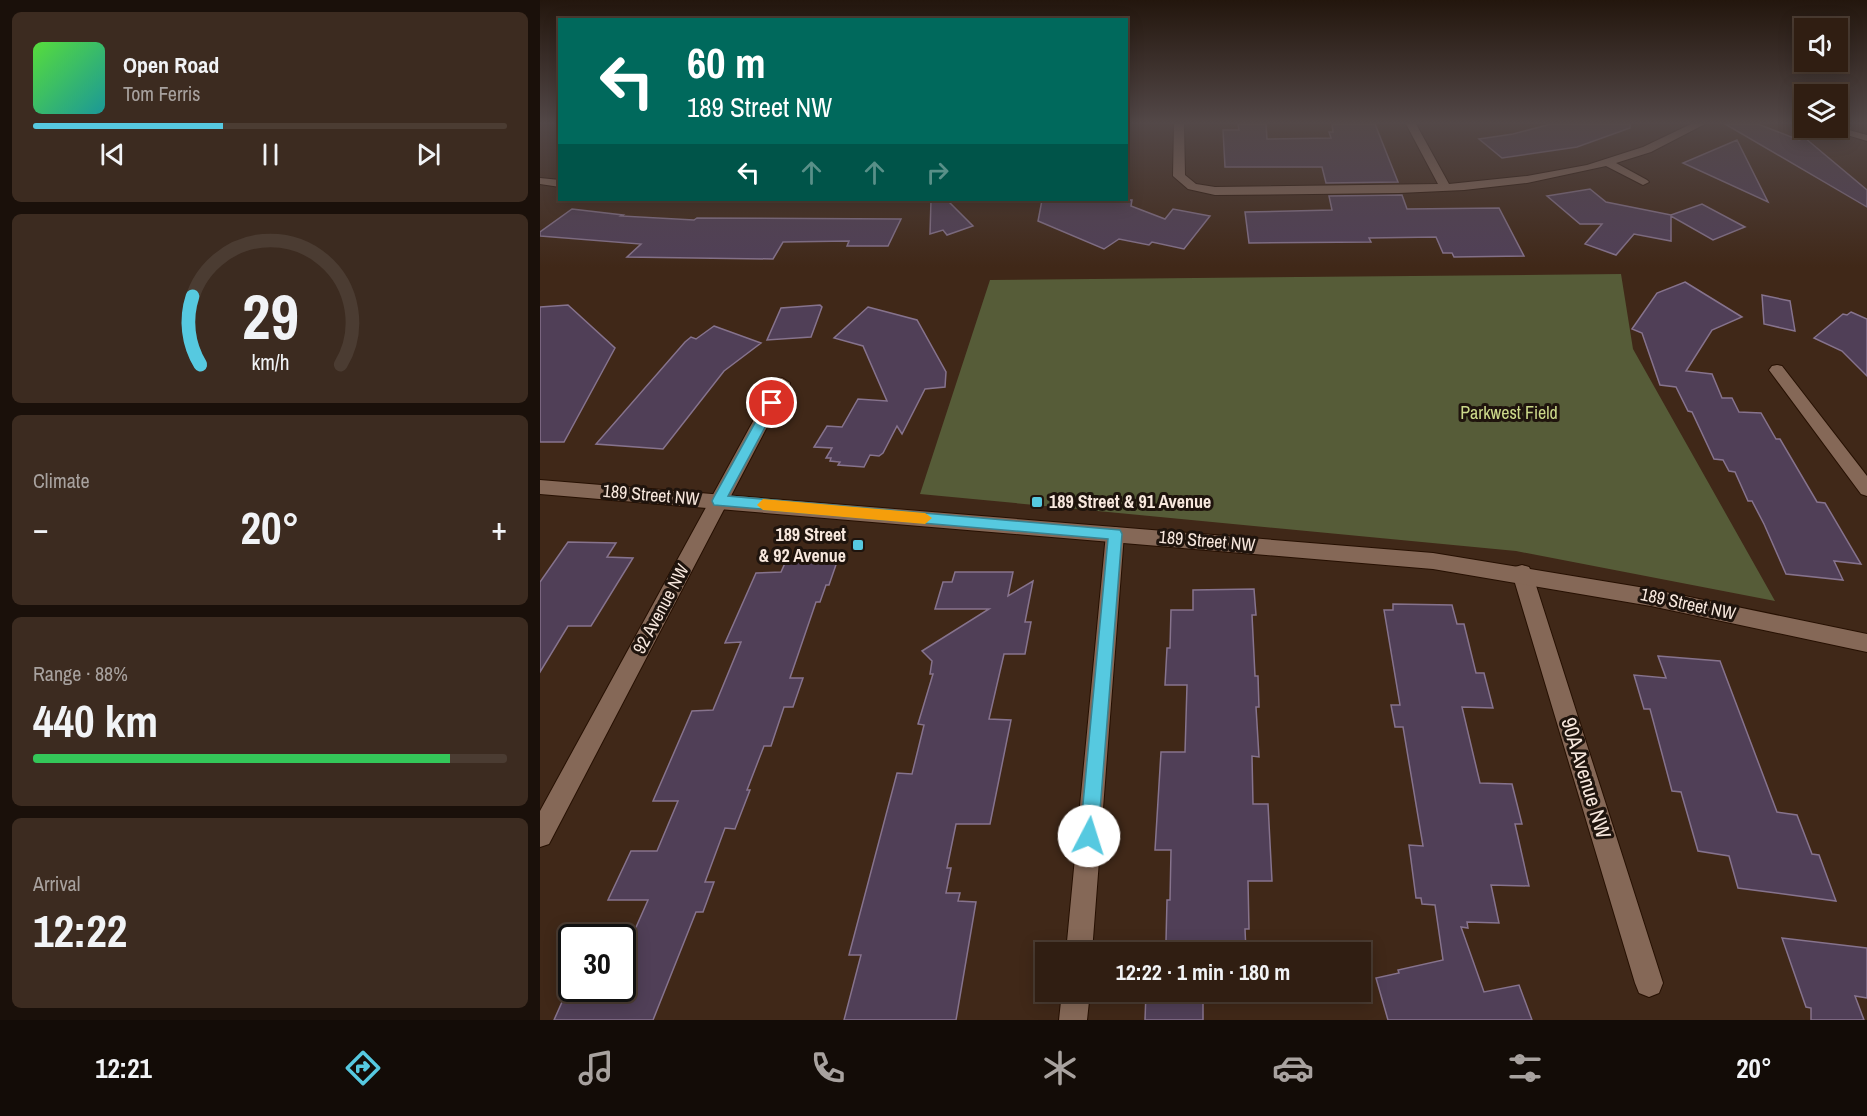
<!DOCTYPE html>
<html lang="en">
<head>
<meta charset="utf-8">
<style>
	:root { --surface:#301e12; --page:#3c2b20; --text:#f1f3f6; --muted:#a8a29f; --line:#4b3c32; --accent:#56c9e0 }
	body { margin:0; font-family:"Archivo Narrow",sans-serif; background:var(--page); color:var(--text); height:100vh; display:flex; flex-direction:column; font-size:22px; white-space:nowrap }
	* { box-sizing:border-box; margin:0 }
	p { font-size:20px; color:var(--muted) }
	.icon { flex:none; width:33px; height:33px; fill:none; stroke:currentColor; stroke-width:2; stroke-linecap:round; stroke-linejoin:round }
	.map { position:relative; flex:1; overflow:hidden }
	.panel { display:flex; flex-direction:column; gap:12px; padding:12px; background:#1a100a; width:540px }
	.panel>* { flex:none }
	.hud { position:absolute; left:18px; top:18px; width:570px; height:183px; border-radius:0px; box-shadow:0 3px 15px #0003,0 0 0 2px var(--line); background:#00695c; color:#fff; overflow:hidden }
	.controls { position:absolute; left:1254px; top:18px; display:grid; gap:12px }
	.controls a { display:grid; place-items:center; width:54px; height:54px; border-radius:0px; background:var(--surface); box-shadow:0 3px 15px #0003,0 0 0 2px var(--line); font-size:30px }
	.speed { position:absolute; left:18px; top:924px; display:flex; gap:12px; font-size:30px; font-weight:700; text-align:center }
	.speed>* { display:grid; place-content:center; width:78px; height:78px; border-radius:50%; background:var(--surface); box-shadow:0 3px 15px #0003,0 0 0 2px var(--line); line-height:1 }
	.speed .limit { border:3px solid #111; border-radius:9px; background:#fff; color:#111 }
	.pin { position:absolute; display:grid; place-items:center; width:51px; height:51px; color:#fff; margin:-26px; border:3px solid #fff; border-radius:50%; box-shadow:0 2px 6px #0007 }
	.me { position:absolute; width:66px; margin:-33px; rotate:5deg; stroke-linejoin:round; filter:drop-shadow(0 0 4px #0008) }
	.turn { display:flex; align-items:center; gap:21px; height:126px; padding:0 30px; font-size:27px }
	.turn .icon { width:78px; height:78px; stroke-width:2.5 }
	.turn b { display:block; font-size:42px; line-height:51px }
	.lanes { display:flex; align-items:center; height:57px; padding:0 30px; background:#0003; justify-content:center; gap:30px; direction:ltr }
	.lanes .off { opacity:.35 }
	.big { font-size:45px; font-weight:800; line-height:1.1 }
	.panel .card { flex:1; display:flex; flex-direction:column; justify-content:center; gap:9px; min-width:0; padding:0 21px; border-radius:9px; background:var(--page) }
	.panel .dial { align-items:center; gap:0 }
	.dial svg { height:156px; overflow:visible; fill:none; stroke:var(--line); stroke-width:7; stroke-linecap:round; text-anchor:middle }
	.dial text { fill:var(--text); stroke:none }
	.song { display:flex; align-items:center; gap:18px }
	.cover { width:72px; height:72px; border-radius:9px; background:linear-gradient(135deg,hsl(110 70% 55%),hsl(180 70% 35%)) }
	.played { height:6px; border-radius:3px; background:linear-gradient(90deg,var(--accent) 40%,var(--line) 40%) }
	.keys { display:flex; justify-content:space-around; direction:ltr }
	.heat { display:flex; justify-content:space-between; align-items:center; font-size:33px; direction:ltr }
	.charge { height:9px; border-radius:4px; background:linear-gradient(90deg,#34c759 88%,var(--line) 0) }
	.trip { position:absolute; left:495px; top:942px; width:336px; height:60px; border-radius:0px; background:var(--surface); box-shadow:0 3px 15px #0003,0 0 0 2px var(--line); font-weight:800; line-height:60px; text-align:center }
	.dock { display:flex; height:96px; justify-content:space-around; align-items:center; background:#130c07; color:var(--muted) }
	.dock .icon { width:42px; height:42px }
	.dock .on { color:var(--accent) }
	.dock b { font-size:27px; color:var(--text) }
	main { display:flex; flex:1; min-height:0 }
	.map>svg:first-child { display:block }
	.green { fill:#565c38 }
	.building { fill:#503f57; stroke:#86738d; stroke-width:1.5 }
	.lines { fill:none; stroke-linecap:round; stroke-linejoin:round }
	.street-casing { stroke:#261002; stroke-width:2 }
	.secondary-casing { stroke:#261002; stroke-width:2 }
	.street { fill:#856857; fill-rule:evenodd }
	.secondary { fill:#856857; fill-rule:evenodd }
	.route { fill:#56c9e0; stroke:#388392; stroke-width:1.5 }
	.slow { fill:#f59e0b }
	.poi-dot { fill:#56c9e0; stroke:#1f140d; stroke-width:2 }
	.labels { text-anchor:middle; stroke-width:6; stroke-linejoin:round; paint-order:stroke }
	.park-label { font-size:18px; fill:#ccd98a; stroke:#1f140d }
	.street-label { font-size:18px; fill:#f7e7dd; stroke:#1f140d }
	.poi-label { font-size:18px; font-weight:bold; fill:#f7e7dd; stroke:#1f140d; text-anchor:start }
	.near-street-label { font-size:21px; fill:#f7e7dd; stroke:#1f140d }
</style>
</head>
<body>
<main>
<section class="panel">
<div class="card">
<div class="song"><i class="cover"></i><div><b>Open Road</b><p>Tom Ferris</p></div></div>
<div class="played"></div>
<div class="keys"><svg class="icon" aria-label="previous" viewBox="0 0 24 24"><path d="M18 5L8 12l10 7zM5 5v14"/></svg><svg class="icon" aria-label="pause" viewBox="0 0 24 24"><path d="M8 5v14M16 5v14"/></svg><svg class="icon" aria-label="next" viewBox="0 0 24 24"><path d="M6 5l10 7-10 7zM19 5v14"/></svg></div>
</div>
<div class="card dial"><svg viewBox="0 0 100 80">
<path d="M14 69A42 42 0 1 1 86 69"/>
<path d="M14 69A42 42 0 0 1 10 34" stroke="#56c9e0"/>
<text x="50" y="56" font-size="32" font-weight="700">29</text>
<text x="50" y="72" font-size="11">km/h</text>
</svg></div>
<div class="card"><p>Climate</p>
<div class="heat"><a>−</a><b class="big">20°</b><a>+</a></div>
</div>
<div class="card"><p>Range · 88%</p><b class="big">440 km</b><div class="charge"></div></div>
<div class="card"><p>Arrival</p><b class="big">12:22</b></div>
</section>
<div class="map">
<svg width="1327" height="1020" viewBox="0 0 1327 1020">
	<rect width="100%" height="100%" fill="#402818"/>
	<path class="green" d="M1081,274L1093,349L1235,601L976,551L380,494L450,280Z"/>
	<path class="building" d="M698,124H726L727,139L791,138L789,132H793L792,124H835L858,182L786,183L782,167H685L683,130H699Z
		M1011,124H1090V128L1037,147L962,158L939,139L973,134Z
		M1185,124H1218L1259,140L1265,138L1327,190V207Z
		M1197,140L1228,202L1143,163Z
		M1050,189L1066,202L1131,215L1162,204L1205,227L1173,240L1131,216V241L1094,234L1076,255L1045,244L1062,224H1040L1007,196Z
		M862,195L867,209L959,208L984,256L914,257L912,253H903L896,237L829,238L831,242L709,243L705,212L792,210L789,196Z
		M391,200H407L433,226L407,235L403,230L390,234Z
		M502,200H592L591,206L625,219L633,209L670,216L644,249L612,242L609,245L579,239L564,249L498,221Z
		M32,209L83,215L81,216L154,220L157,218L361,219L348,246H307L309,241L243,242L233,259L87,257L101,244L0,236V232Z
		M1145,282L1202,317L1172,330L1146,371L1172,374L1182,398H1192L1199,412L1221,413L1236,439H1240L1277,502L1285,503L1321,564L1294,561L1303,580L1246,574L1224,524L1212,501H1208L1195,472L1189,471L1183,460L1174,459L1152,412L1148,411L1136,387L1120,385L1102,333L1092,329L1117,293Z
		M1222,295L1250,301L1255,331L1224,324Z
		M28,305L75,348L24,442H0V307Z
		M280,305L282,307L271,337L227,340L241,308Z
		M328,307L377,320L406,372L405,387L385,389L362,434L357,426L343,453L339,456L330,455L324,467L298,465L300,462L290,461L291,458H286L292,448L274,447L287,426L302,427L318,399L347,401L323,346L294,338Z
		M1311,312L1327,319V376L1302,351L1274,338L1303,314L1307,315Z
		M174,326L221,343L184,371L123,449L56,444L145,342L151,337L156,339Z
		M28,542L76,543L67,557L93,558L51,626H28L0,672V582Z
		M266,556H299L289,585H286L280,602H276L250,678H263L253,707H244L231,746H224L207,790H210L195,829L185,828L165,882H174L163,912H156L113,1020H14L26,993H67L69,988H82V959L108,900H68L91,851H117L138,801H113L152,711L173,710L201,642L185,643L216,573L241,572L246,561Z
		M415,572H473L468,596L493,581L485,622H491L485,654H464L449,719L471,720L450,824H416L407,868H411L406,893H420L418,901L436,902L416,1020H304L321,955H309L357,773L372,774L384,725L378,724L393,674H390L392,661L382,651L449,609H395L403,582H412Z
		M714,589L716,615H712L715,676H718L719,707H716L719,757L712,756L713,804H728L732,881H708L709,929H705L706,952H608V941H626L627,900H630L631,850H615L621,752H645L647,685H625L627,648H630L631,610H653V590Z
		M853,604L912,605L917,624H924L936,673H944L953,708L922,707L940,783L972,784L982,824H975L989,886L951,885L959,923L927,922L928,928L921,927L944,992L979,985L992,1020H848L836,978L859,973L858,970L903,960L895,905L882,904L881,898H876L869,845L883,846L863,727H855L851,705H860L844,610H853Z
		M1118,656L1180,661L1237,812L1257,815L1272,854L1279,855L1296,901L1198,888L1189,856L1158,851L1141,792L1132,791L1110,709H1104L1094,675L1126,678Z
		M1242,938L1327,948V998L1315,996L1324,1020H1271V1008L1266,1007Z
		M606,992H707V998H663V1020H605Z"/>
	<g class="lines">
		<defs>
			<path id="street" d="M634,124H644L645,175L656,184L675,187L898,184L866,124H876L909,184L987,176L1047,165L1103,147L1151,124H1165L1111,152L1076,163L1107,180L1109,182L1103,185L1066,166L987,183L924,190L859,193L675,195L648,189L633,176Z
				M1298,127L1327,135V141L1284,128Z
				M0,178L20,180V187L0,184Z
				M1237,365L1242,366L1327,476V496L1321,494L1232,374L1229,370L1232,366Z
				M242,378L250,383L9,844L0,847V811L234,383Z
				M575,527L582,529L584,534L552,952H526L566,534L568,529Z
				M982,565L989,567L992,573L1123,983L1119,993L1109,997L1099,993L1095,983L972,573L975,567Z
				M522,992H550L547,1020H519Z"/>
			<path id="secondary" d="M0,480L893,553L1111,589L1327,634V652L1111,606L893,569L0,494Z"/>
		</defs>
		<use href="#street" class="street-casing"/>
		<use href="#secondary" class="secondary-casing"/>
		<use href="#street" class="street"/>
		<use href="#secondary" class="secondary"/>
	</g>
	<linearGradient id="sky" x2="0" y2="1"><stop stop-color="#23160d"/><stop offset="0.46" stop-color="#534848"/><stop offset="1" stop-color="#534848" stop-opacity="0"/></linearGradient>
	<rect width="1327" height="267" fill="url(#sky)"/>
	<path class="route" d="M232,398L238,403L188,496L580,530L582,534L558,836L556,843L549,846L542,843L540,836L568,539L174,505L172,501L174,497L226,403Z"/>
	<path class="slow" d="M223,499L385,513L392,518L385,524L223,510L217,505Z"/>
	<g class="poi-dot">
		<rect x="491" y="496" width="12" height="12" rx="3"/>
		<rect x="312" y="539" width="12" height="12" rx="3"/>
	</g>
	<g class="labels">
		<g class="park-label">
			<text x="969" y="419">Parkwest Field</text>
		</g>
		<g class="street-label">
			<text transform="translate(111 495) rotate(5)" y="6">189 Street NW</text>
			<text transform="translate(667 541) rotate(5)" y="6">189 Street NW</text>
			<text transform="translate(1148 604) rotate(12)" y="6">189 Street NW</text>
			<text transform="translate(121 609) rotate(-62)" y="6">92 Avenue NW</text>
		</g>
		<g class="poi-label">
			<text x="509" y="508">189 Street &amp; 91 Avenue</text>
			<text x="306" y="541" text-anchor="end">189 Street<tspan x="306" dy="21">&amp; 92 Avenue</tspan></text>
		</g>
		<g class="near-street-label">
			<text transform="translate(1046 778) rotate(73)" y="7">90A Avenue NW</text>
		</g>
	</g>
</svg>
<div class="controls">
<a><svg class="icon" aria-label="sound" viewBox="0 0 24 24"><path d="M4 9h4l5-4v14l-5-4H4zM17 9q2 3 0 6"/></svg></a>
<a><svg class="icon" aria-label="layers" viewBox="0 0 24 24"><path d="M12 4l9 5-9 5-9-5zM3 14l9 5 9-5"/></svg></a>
</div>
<div class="speed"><div class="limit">30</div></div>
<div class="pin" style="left:232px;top:403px;background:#d93025"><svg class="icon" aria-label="arrive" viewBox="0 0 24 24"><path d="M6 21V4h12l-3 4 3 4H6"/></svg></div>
<svg class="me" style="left:549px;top:836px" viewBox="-20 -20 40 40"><circle r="19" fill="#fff"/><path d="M0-13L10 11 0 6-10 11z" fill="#56c9e0"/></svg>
<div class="trip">12:22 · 1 min · 180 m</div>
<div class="hud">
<div class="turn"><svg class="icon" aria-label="left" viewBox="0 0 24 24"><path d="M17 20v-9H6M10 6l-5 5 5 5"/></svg><div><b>60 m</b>189 Street NW</div></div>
<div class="lanes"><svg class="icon" aria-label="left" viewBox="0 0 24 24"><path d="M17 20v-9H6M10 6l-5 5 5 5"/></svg><svg class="icon off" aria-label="ahead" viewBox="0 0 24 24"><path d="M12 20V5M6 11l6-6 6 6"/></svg><svg class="icon off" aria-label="ahead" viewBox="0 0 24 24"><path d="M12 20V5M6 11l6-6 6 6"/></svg><svg class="icon off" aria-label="right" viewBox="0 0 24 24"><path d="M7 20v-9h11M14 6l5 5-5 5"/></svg></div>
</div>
</div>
</main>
<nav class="dock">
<b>12:21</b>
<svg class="icon on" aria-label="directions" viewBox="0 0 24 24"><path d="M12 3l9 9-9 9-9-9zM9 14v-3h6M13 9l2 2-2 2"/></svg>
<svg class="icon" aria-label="music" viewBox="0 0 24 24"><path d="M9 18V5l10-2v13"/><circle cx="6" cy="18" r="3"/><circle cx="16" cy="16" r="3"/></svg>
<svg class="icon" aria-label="phone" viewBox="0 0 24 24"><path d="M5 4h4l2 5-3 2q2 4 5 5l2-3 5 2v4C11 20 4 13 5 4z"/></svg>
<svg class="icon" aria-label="climate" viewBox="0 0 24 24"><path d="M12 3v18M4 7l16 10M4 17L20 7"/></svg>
<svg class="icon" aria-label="car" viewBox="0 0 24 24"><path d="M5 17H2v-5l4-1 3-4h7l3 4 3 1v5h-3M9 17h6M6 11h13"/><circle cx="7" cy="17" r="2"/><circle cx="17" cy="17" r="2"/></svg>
<svg class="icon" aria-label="filters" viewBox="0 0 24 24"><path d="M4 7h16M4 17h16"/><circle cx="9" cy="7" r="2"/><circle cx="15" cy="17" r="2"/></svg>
<b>20°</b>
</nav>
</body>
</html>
